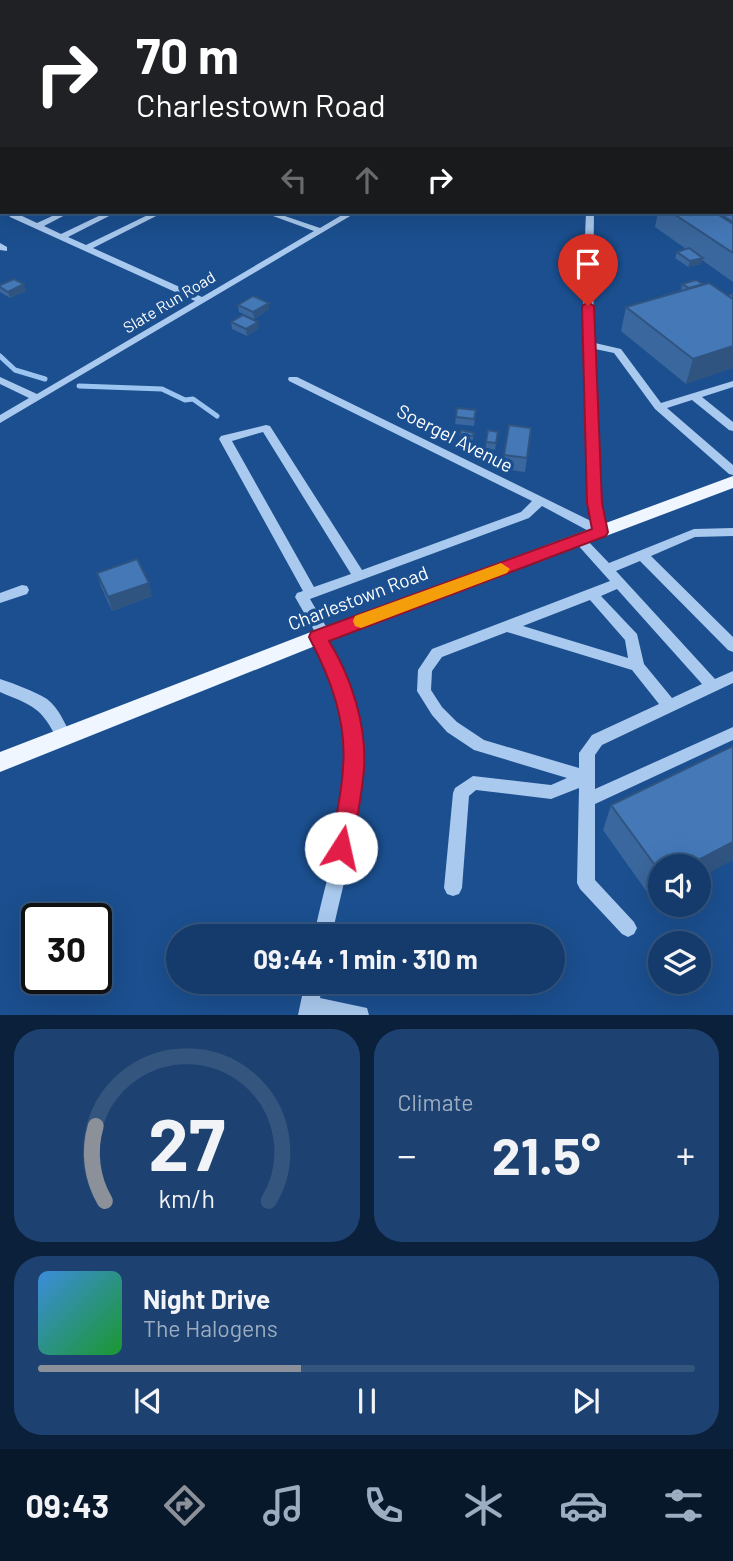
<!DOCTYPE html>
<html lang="en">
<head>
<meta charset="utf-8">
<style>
	:root { --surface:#143b6b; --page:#1d4271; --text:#f1f3f6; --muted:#9dadc1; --line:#33557e; --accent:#8c9099 }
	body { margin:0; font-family:Barlow,sans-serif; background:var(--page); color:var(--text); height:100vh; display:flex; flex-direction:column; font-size:26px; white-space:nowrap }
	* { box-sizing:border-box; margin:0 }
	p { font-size:23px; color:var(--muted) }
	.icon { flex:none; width:38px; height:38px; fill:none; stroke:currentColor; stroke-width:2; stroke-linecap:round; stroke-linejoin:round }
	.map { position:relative; height:1015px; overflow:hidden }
	.side { display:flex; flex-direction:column; gap:14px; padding:14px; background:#0b203b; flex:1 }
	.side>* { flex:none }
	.guide { position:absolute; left:0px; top:0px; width:733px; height:214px; box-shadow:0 7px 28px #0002,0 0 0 2px var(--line); background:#202124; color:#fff; overflow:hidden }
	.tools { position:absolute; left:648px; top:854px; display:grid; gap:14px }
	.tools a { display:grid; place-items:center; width:63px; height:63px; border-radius:50%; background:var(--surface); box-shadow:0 7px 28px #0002,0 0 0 2px var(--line); font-size:35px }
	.speed { position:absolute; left:21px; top:903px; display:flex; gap:14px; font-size:35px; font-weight:700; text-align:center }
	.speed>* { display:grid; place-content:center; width:91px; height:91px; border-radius:50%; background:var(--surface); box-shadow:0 7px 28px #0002,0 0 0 2px var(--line); line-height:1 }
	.speed .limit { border:4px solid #111; border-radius:10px; background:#fff; color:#111 }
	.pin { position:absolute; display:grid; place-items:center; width:60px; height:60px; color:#fff; margin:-72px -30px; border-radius:50% 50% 50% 0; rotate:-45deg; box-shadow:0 0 7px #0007 }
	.pin .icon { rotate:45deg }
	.me { position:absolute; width:77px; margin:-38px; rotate:10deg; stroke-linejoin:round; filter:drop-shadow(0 0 5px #0008) }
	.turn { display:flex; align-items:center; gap:24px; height:147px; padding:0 21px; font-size:32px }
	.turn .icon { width:91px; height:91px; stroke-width:2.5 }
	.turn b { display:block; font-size:49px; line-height:60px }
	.lanes { display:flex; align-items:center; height:66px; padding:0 21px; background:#0003; justify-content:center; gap:35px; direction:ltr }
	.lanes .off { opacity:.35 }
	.big { font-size:52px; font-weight:700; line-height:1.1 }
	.side .widget { flex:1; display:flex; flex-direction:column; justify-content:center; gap:10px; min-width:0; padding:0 24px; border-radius:28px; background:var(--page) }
	.side .dial { align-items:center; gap:0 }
	.dial svg { height:182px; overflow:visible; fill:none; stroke:var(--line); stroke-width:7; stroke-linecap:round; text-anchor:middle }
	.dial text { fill:var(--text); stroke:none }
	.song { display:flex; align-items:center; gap:21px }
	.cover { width:84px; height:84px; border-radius:10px; background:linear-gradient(135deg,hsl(210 70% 55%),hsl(130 70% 35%)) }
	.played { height:7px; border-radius:4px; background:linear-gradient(90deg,var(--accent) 40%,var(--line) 40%) }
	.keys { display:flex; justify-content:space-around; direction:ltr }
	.heat { display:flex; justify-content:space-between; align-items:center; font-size:38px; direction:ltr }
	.side .tiles { flex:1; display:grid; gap:14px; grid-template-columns:1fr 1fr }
	.widget:last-child { grid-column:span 2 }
	.trip { position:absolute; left:166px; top:924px; width:399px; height:70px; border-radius:35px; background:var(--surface); box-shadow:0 7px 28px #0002,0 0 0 2px var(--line); font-weight:700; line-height:70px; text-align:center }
	.tab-bar { display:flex; height:112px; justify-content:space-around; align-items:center; background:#08182b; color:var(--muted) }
	.tab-bar .icon { width:49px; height:49px }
	.tab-bar .current { color:var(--accent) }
	.tab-bar b { font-size:32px; color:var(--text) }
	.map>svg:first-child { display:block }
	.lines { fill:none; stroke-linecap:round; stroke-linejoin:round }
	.stream { stroke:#9cc4f0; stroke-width:5 }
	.path { stroke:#a9c9ee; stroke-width:2; stroke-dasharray:2 2.5; stroke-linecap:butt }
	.minor { fill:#a9c9ee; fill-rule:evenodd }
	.major { fill:#f0f6ff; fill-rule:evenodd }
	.wall { fill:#3a679d }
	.shaded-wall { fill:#305480 }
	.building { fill:#4478b7; stroke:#305480; stroke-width:2 }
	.route { fill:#e11d48; stroke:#92132f; stroke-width:2 }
	.slow { fill:#f59e0b }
	.labels { text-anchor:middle; stroke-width:7; stroke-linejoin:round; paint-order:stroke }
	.far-street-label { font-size:16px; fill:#fff; stroke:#1b4f8f }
	.street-label { font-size:19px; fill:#fff; stroke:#1b4f8f }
</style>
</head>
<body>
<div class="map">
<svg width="733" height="1015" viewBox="0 0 733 1015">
	<rect width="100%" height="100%" fill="#1b4f8f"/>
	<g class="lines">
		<path class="stream" d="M0,356L15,370L45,379
			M79,386L162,389L185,400L193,399L217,416"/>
		<path class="path" d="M627,2L629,0"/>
		<path class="minor" d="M711,0H718L709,2Z
			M732,7H733V11H732Z
			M0,12H2V16H0Z
			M732,45H733V49H732Z
			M732,114H733V119H732Z
			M0,117H2L0,122Z
			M732,154H733V158H732Z
			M13,212H24L20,215L37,223L61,212H71L44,226L61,234L107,212H117L68,237L86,245L154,212H164L93,248L202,297L314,231L262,212H273L320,228L347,212H357L0,423V415L29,398L0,384V377L37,394L195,301L10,217L9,215Z
			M586,212H594L593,289L595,343L621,349L661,403L733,381V387L702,397L733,422V431L729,430L692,400L667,408L733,465V475L729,474L655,409L614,353L595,349L600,503L606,532L604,535H596L542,506L529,518L310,599L331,635L326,640C342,668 355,698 360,730C371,795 345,872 332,936H314C327,869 356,797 344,728C339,696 326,666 311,637L315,632L295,597L297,593L303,591L219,439L221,436L266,425L270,426L362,570L521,512L532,501L289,381L288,379L289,377H297L591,521L588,503L583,289ZM263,432L351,574L314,587L232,441Z
			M0,243L7,247V251L0,250Z
			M733,528V536L695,537L651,556L733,637V652L728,650L640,561L616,571L715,679L733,671V683L602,745L595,755V789L733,727V740L595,804V880L634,922L637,928L634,934L628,937L622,934L580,889L577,883L579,788L551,799L476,790L469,796L462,888L459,894L453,896L447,894L444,888L453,793L455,788L473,776L551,785L567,778L474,750L447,732L432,715L417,691L418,670L432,649L610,581L576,543L574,540L576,537H584L609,563L694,529ZM617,589L702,684L672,698L644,664L637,634L601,596ZM590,600L625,640L628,658L523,626ZM507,632L632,670L659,704L592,735L579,753V768L484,740L457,722L442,707L431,690L432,671L442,657Z
			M22,585L27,586L29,590L27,594L0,603V593Z
			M0,679C15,684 34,691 47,699C59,708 65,724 72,737L69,742L64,743L59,742C40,706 35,707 0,692Z
			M305,982H323L320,998L367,1008L369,1015H298Z"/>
		<path class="major" d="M733,476V488L325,642L0,772V752L311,632Z"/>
	</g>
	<path class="wall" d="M366,0H534L533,2H366Z
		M732,188H733V282L702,260L701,264L688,267L675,258L677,252L686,249L655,227L658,212H732Z
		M682,284H703L727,295L686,384L621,331L626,307L681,290Z
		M0,285L26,291L10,298L0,292Z
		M269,303V309L254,319L239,312L238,305Z
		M231,322L259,328L247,336L232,329Z
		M476,410L474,426L455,424L456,417Z
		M531,428L525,472L502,469L504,455Z
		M498,432L495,450L486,448V442Z
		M474,433L472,443L459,441L460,434Z
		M97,573L152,596L112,611L101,587Z
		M611,805L660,866V899L654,902L603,830Z"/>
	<path class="shaded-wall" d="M703,258L701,264L688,267L690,261Z
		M24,284L26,291L10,298L8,292Z
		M269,303V309L254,319L253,312Z
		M258,322L259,328L247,336L246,329Z
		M733,346V368L686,384L693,359Z
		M149,583L152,596L112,611L108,597Z
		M733,842V860L698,879V866H687Z
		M660,890V899L654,902Z"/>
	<path class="building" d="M469,0H505L504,2Z
		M732,187L733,188V200L732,199Z
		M732,208L733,209V222L717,212H732Z
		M671,212H714L733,224V253Z
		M689,248L703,258L690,261L677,252Z
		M14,279L24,284L8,292L0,287V285Z
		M696,280L703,284L689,288L682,284Z
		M709,283L733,299V346L693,359L626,307Z
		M733,294V299L727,295Z
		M253,296L269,303L253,312L238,305Z
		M243,315L258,322L246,329L231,322Z
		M457,408L476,410L474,419L456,417Z
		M509,425L531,428L527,458L504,455Z
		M461,430L474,433L473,436L460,434Z
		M488,430L498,432L496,443L486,442Z
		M137,559L149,583L108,597L97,573Z
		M733,746V842L687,866H660V872L611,805Z"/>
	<path class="route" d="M588,302L594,306L602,503L608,532L606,536L329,641C351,677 367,725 364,769C362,795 356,822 352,848L349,856L341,859L333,856L330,848C335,822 342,794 343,767C347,721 330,677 309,637L311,632L592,529L587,503L582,306Z"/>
	<path class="slow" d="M501,563L510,569L507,573L361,628L355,626L353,621L355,616Z"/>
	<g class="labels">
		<g class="far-street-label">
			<text transform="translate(169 302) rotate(-31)" y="6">Slate Run Road</text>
		</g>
		<g class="street-label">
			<text transform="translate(455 438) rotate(27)" y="7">Soergel Avenue</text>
			<text transform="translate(358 598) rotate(-21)" y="7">Charlestown Road</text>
		</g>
	</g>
</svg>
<div class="tools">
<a><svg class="icon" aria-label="sound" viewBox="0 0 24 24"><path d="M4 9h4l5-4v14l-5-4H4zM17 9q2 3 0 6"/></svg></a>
<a><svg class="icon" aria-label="layers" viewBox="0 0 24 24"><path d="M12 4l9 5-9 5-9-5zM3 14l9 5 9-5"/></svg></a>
</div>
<div class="speed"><div class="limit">30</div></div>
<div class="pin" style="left:588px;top:306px;background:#d93025"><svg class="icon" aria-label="arrive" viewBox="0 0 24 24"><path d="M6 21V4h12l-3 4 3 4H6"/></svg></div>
<svg class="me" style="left:341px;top:848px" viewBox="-20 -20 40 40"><circle r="19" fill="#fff"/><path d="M0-13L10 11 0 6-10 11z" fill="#e11d48"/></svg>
<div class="trip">09:44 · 1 min · 310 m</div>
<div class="guide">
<div class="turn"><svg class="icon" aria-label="right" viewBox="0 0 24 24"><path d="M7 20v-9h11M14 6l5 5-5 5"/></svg><div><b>70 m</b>Charlestown Road</div></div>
<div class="lanes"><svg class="icon off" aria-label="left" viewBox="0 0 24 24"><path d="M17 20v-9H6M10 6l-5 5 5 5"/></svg><svg class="icon off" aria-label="ahead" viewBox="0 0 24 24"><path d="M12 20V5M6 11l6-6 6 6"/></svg><svg class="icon" aria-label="right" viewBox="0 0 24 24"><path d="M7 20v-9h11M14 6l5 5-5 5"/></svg></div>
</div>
</div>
<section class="side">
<div class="tiles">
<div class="widget dial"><svg viewBox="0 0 100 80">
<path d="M14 69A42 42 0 1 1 86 69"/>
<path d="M14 69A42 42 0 0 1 10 36" stroke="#8c9099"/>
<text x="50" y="56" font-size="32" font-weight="700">27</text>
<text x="50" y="72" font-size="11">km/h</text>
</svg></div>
<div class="widget"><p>Climate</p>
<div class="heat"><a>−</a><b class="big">21.5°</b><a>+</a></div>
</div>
<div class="widget">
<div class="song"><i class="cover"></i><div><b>Night Drive</b><p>The Halogens</p></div></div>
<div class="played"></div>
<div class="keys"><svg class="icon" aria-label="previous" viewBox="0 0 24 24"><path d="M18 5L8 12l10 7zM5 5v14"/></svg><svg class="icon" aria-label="pause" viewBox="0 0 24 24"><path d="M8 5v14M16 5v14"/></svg><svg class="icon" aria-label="next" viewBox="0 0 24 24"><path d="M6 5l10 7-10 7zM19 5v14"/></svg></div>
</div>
</div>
</section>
<nav class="tab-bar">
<b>09:43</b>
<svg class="icon current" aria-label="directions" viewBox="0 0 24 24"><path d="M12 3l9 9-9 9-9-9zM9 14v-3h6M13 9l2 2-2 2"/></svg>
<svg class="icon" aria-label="music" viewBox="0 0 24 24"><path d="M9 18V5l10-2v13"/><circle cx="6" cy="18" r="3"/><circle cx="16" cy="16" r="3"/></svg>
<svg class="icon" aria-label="phone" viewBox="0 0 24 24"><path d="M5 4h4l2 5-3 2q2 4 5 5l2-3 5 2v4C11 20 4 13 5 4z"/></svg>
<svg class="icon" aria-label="climate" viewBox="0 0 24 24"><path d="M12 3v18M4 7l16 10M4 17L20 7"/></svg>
<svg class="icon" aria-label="car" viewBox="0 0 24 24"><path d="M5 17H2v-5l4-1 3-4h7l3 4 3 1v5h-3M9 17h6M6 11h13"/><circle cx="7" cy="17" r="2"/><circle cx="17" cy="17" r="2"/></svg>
<svg class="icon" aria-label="filters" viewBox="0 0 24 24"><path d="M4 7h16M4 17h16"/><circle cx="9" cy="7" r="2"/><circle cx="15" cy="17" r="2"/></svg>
</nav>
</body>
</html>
